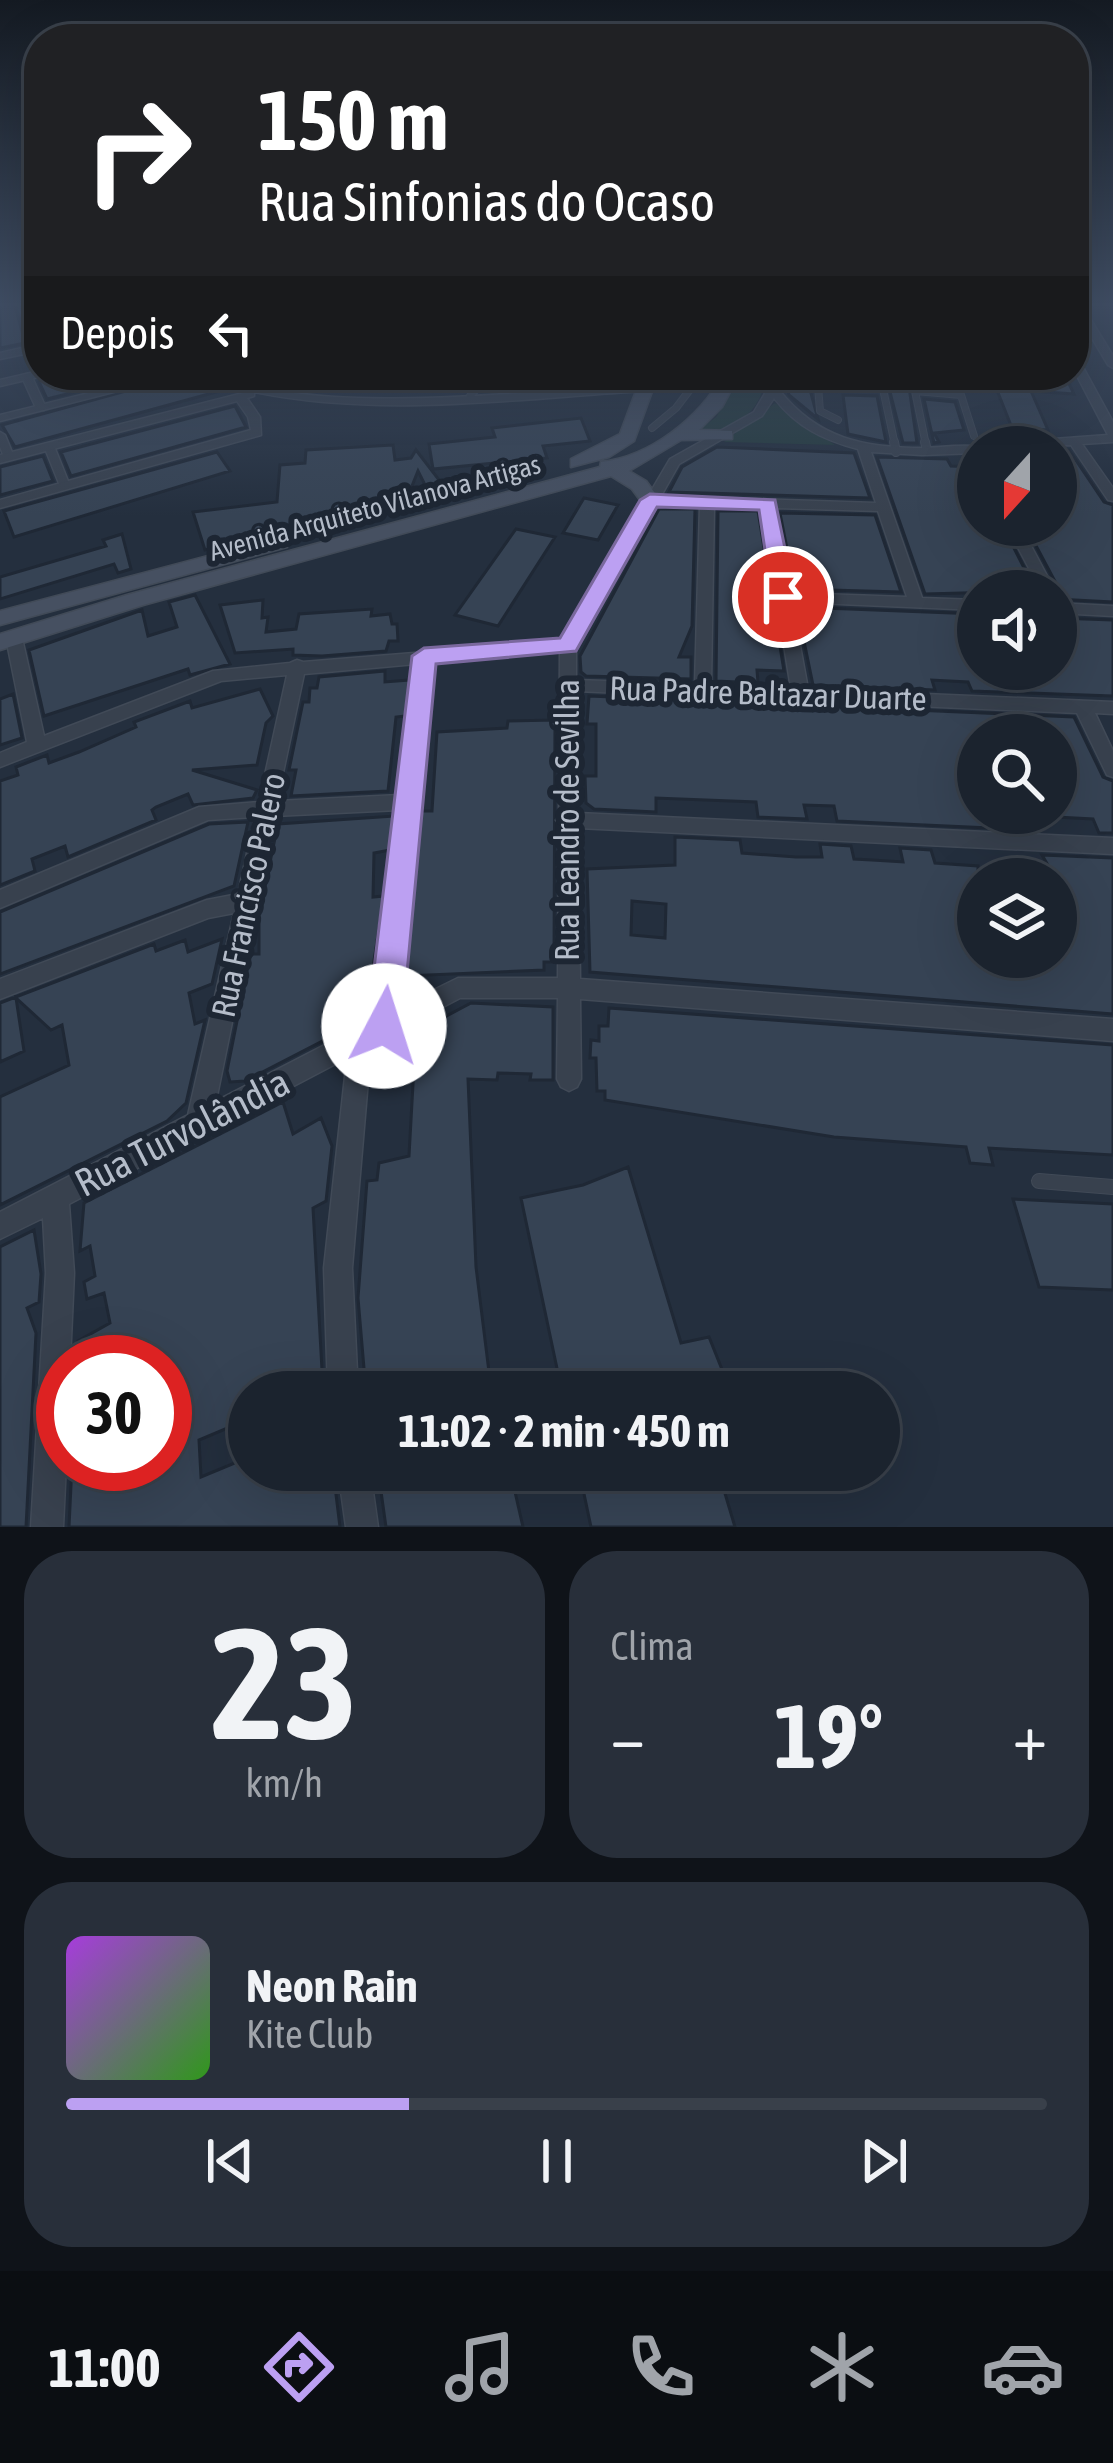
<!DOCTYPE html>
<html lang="pt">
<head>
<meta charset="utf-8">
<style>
	:root { --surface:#1b232e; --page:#282f3a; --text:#f1f3f6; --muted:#a0a4aa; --line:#39404a; --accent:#bca0f2 }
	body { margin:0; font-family:"Asap Condensed",sans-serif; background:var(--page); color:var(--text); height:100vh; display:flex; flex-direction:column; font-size:45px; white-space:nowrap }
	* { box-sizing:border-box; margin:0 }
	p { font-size:39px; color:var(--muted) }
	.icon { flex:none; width:66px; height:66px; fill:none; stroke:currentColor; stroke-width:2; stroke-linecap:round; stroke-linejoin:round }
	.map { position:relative; height:1527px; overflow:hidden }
	.sheet { display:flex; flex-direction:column; gap:24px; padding:24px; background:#0f1319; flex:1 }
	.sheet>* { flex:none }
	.hud { position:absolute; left:24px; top:24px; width:1065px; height:366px; border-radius:48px; box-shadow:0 12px 48px #0002,0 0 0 3px var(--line); background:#202124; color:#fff; overflow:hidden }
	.needle { width:78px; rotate:201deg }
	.fabs { position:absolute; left:957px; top:426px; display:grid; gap:24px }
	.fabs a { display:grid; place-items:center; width:120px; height:120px; border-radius:50%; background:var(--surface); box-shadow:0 12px 48px #0002,0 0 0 3px var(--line); font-size:60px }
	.speed { position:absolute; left:36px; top:1335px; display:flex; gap:24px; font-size:60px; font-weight:700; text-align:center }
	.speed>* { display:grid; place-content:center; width:156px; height:156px; border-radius:50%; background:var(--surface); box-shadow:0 12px 48px #0002,0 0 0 3px var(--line); line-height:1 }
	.speed .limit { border:18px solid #d22; background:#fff; color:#111 }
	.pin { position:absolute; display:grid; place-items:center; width:102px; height:102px; color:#fff; margin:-51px; border:6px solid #fff; border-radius:50%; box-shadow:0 3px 12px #0007 }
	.me { position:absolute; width:132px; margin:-66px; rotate:5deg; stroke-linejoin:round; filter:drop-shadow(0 0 9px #0008) }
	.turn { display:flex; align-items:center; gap:42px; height:252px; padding:0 36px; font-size:54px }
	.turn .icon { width:156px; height:156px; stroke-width:2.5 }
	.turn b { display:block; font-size:84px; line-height:102px }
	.then { display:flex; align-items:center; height:114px; padding:0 36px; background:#0003; gap:24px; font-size:45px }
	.big { font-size:90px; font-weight:700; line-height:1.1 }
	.sheet .card { flex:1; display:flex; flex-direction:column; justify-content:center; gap:18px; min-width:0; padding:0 42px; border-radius:48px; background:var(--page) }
	.sheet .dial { align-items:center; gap:0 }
	.dial b { font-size:156px; line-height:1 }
	.song { display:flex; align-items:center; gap:36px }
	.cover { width:144px; height:144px; border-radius:18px; background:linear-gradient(135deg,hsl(280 70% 55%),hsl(110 70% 35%)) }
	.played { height:12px; border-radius:6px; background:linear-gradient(90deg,var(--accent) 35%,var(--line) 35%) }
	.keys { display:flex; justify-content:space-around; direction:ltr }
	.heat { display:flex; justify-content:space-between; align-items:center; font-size:66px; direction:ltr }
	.sheet .tiles { flex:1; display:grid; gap:24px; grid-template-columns:1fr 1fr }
	.card:last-child { grid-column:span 2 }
	.trip { position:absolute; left:228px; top:1371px; width:672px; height:120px; border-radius:60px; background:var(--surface); box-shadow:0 12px 48px #0002,0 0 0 3px var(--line); font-weight:700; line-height:120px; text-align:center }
	.dock { display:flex; height:192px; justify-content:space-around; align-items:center; background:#0b0e12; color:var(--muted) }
	.dock .icon { width:84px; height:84px }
	.dock .active { color:var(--accent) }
	.dock b { font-size:54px; color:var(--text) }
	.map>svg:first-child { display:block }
	.green { fill:#263c3f }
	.building { fill:#364354; stroke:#1f2835; stroke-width:3; fill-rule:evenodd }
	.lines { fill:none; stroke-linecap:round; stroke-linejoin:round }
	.service-far2-casing { stroke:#414a57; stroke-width:8 }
	.service-far1-casing { stroke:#414a57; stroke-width:10 }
	.service-casing { stroke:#414a57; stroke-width:16 }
	.pedestrian-casing { stroke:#414a57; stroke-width:3 }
	.minor-casing { stroke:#414a57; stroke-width:3 }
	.secondary-casing { stroke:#414a57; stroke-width:3 }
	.service-far2 { stroke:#38414e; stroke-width:6 }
	.service-far1 { stroke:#38414e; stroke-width:8 }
	.service { stroke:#38414e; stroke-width:14 }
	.pedestrian { fill:#38414e; fill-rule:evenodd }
	.minor { fill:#38414e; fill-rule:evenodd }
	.secondary { fill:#465061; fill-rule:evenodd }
	.route { fill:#bca0f2; stroke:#7a689d; stroke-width:3 }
	.labels { text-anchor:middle; stroke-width:12; stroke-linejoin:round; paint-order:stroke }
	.far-street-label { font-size:27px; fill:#b4bcc9; stroke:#1d2633 }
	.street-label { font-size:33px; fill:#b4bcc9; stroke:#1d2633 }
	.near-street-label { font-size:39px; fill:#b4bcc9; stroke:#1d2633 }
</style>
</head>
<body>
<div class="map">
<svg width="1113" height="1527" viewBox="0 0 1113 1527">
	<rect width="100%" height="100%" fill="#242f3e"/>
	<path class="green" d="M742,375H765C763,415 730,432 694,434L716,417Z
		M775,403L835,445L724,442Z"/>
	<path class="building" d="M0,302H14L25,343L0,348Z
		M47,375L71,377L143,375L47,399L39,382Z
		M184,375H218L227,389L15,447L2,425Z
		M419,375H465V388L401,391Z
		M784,375H806L818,419L789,395Z
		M840,375L886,377L893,382L907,378L918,383L951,382L952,387H909L917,443H903L888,384L841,380Z
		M991,375H1065L1074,394L1031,391L1048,430L1012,428Z
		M843,395L877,396L886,442L848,434Z
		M924,399L955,402L964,430L934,433L939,442L934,443Z
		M235,406L246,427L71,476L61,452Z
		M581,418L590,441L543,446L547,458L433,469L429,444L495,437L492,428Z
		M393,445L395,460L411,458L416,450L446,489L428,491L418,471L406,501L205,550L193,512L277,502L280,465L305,463L306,450Z
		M717,447L854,453L870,498L669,492L682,467Z
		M1056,450H1069L1104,502L1113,505V602L1056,599L1059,589L1025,525H1056V503H1064L1061,498H1065L1056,484Z
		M217,452L230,471L14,537L4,511Z
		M43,456L53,481L0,495V467Z
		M877,457L947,459L951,466L974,467L978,492H971L978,506V525H1002L1036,591L925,594Z
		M584,498L618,505L598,540L563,533Z
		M659,509H695L692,626L679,657H691V679L586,676L581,672L580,656Z
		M718,511H758L784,671L757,670L758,683L716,681Z
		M780,513L875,515L901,592L795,589Z
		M516,529L555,537L498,626L455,615Z
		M122,534L131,569L118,573L114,564L0,599V577L106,546L103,540Z
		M195,595L230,664L190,675L188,669L44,716L29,650L142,610L148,636L177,627L169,602Z
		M263,600L262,618L268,617L266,632L296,629L299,614L372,609L371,616L390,614L392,624H397L398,641H389L386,651L322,656L293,655V649L235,653L220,605Z
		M797,607L978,614V669H1056V653H1063L1056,640V618L1113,620V696L972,691L968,682L932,680L935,690L813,685Z
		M385,671V682L410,680L405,716L396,717L388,791L291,796L296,770H289L303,702H309L310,688H317L319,677Z
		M260,689L273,716L266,723L257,765L192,770L257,790L253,798L193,805L188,794L156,807L152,810L156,820L68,857L65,846L32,859L35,871L0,885V781L18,775L16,767L47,755L49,763L79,752L136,727L134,722L190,701L192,708Z
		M13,694L22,738L0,745V699Z
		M589,696L1074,717L1103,777L1113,781V833H1099L1093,819L1056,817V735H978V813H1029L1035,830L837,821L834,806L804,805L807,819L758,817L756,802L656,798V812L594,809L586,803L585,776H596V724H587Z
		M555,720L554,962H544V970L405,976L421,811H432L437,732L507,728L508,721Z
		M394,816L390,850L374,853L373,897L384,896L365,1019L245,1081L230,1082L227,1071L247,971L251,954H259V915L278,824Z
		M248,822L234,886L0,974V912L209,824Z
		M675,837L740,840L742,853L796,857H822L820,844L851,846L854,859L872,860L903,862L900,848L931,850L935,863L978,866V957H1056V879L1042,855L1113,858V1014L590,972L587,869L675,865ZM632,901L666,904L665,938L631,935Z
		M222,939L212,984L189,993L195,1024L205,1020L186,1103L167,1121L0,1205V1097L69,1065L62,1025L51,1030L16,998L24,1051L0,1062V1003L154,944L156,951L185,940L188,952Z
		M471,1003L553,1007V1080H530L531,1074L498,1073L497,1080L468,1079L476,1267L490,1380L463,1392L462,1384L444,1392H366L358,1298L367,1181L377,1180L379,1163L409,1156L415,1048L436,1047L437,1021Z
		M609,1008L1113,1045V1155L989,1148L993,1165L970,1163L966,1147L834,1137L605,1100V1091H597L596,1058H590L591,1040L599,1041V1026H608Z
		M283,1102L293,1134L321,1118L332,1146L326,1201L313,1208L323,1388L249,1392V1419L199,1440L201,1477L249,1457V1470H333L340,1527H69L72,1464H165V1362H77L78,1341L110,1323L104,1293L87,1299L84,1282L95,1276L90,1246L80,1251L84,1203Z
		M628,1167L681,1343L709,1337L731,1392H562L521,1198L583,1185Z
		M1013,1199L1113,1204V1290L1039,1287Z
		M34,1230L41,1274L39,1302L27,1308L36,1333L26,1527H0V1247Z
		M378,1470H510L523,1527H386Z
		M579,1470H718L735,1527H591Z"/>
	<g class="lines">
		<defs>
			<path id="service-far2" d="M893,375H900
				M470,396L490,375
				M838,420L820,411L818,386L883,389L895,445
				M652,428L676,408L701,375
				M926,445L915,391L961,395L974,436"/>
			<path id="service-far1" d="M894,442L896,452
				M925,442L927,451"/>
			<path id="service" d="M1039,1181L1113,1187"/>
			<path id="pedestrian" d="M27,374L32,377L46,408L44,410L36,408L22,377Z
				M0,432L5,435L14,457L13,459L4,457L0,447Z
				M45,444L54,446L70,486L69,488L60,486L44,446Z"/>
			<path id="minor" d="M18,302H28L39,338V351L0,359V353L31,346Z
				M1074,302H1080L1113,356V368L1108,365L1074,308Z
				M1074,357L1079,360L1113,422V442L1082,444L1113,488V501L1108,500L1071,445L992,447L998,443L1108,435L1074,370Z
				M39,371V375L43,376L0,386V380Z
				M162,375H180L0,421V415Z
				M224,375C240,375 251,385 267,388C297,395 327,397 358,398C453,401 548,390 643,385L649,388L643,391C515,399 382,418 254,392V396L247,398L260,417L261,435L0,508V500L251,430L248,417L237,401L0,463V455L251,391Z
				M769,375H779V390C818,439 864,448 925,448C944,447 964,444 983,447H978V453L922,455L871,452L922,598L978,600V610L792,602L808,689L1113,702V714L1095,713L1113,751V777L1107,775L1077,713L576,691L578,813L1113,838V854L578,828L580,979L1113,1019V1041L580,999L581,1079L577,1087L569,1091L561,1087L557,1079L558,998H460L371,1045L352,1268L358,1392H328L324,1268L347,1058L69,1204L74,1273L70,1362H63V1464H66L63,1527H31L46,1273L43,1218L0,1239V1212L188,1115L234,913L208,918L0,999V979L207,900L238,894L255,817L208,820L0,908V890L199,807L259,802L287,675L221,681L0,767V753L27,742L6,638L8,634L14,633L22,638L44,736L213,671L290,663L297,660L303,662L563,641L670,459L754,412L767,390ZM774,398C797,427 823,440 858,449L876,503L661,496L679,464L762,416ZM656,504L700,505L695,684L576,680V646ZM714,506L762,507L791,689L711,685ZM775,508L878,511L907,597L791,593ZM560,652L559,815L556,820L559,825L558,978H458L397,1008L432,663ZM416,664L400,795L277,801L304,674ZM399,810L373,1020L216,1101L274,816Z
				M1006,525H1020L1055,591H1041Z
				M1056,603L1113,606V616L1056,613Z
				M338,1470H370L378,1527H346Z"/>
			<path id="secondary" d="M642,375H658L634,441L609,457L571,467V459L620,434Z
				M723,375H739L722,407L699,430L732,431V439L681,440L629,471L646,481L660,500L657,504H643L632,489L611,476L143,605L0,650V634L127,595L600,467L601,462C650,457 699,418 723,375Z
				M280,537L287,539V547L0,625V611Z"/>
		</defs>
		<use href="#service-far2" class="service-far2-casing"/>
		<use href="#service-far1" class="service-far1-casing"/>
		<use href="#service" class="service-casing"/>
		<use href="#pedestrian" class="pedestrian-casing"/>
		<use href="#minor" class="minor-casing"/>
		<use href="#secondary" class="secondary-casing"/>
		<use href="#service-far2" class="service-far2"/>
		<use href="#service-far1" class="service-far1"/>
		<use href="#service" class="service"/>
		<use href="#pedestrian" class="pedestrian"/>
		<use href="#minor" class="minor"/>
		<use href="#secondary" class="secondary"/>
	</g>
	<linearGradient id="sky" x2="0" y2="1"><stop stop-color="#141a22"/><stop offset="0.59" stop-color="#3f4d63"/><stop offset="1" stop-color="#3f4d63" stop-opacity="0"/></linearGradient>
	<rect width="1113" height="516" fill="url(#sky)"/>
	<path class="route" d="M650,494L775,500L795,597L783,604L772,597L759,510L657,507L576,651L436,664L402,1026L397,1038L384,1043L372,1038L367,1026L412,656L424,648L560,638L640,500Z"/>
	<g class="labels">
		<g class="far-street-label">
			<text transform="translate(375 508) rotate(-15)" y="9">Avenida Arquiteto Vilanova Artigas</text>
		</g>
		<g class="street-label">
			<text transform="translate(768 693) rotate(2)" y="12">Rua Padre Baltazar Duarte</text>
			<text transform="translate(567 820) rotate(-90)" y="12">Rua Leandro de Sevilha</text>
			<text transform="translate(248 895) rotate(-78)" y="12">Rua Francisco Palero</text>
		</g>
		<g class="near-street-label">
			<text transform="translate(182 1132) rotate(-27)" y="14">Rua Turvolândia</text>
		</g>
	</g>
</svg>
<div class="fabs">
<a><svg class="needle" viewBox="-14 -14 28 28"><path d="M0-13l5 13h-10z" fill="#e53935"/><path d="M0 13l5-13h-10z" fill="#a0a4aa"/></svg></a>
<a><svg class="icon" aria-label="sound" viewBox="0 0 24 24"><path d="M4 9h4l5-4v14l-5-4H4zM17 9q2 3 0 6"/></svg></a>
<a><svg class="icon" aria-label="search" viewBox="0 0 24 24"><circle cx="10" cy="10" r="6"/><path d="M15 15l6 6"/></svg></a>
<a><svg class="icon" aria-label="layers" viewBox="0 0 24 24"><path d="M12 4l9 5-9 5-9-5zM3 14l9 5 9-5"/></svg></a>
</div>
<div class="speed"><div class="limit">30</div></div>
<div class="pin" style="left:783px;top:597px;background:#d93025"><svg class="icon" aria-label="arrive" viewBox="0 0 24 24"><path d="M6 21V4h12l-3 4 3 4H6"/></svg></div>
<svg class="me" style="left:384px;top:1026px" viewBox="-20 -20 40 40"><circle r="19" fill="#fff"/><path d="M0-13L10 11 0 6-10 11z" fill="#bca0f2"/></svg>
<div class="trip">11:02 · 2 min · 450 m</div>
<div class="hud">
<div class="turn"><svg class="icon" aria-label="right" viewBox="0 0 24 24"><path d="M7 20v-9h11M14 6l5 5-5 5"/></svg><div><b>150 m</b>Rua Sinfonias do Ocaso</div></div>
<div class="then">Depois<svg class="icon" aria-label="left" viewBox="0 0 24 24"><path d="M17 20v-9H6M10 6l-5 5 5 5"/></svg></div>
</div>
</div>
<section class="sheet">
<div class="tiles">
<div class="card dial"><b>23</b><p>km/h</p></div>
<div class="card"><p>Clima</p>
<div class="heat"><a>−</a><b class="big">19°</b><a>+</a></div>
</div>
<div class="card">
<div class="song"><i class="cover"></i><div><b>Neon Rain</b><p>Kite Club</p></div></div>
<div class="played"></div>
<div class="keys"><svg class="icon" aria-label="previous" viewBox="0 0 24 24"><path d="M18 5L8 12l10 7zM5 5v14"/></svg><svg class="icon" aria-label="pause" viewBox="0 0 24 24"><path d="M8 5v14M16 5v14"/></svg><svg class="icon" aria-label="next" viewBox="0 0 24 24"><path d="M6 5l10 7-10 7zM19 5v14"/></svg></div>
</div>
</div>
</section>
<nav class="dock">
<b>11:00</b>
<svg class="icon active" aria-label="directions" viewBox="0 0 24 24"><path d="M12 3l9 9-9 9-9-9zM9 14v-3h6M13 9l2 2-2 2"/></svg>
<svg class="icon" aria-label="music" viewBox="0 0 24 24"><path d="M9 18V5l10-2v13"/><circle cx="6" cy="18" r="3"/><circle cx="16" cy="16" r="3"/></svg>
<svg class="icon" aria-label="phone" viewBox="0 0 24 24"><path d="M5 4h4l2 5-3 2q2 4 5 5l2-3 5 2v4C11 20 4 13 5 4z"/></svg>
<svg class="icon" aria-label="climate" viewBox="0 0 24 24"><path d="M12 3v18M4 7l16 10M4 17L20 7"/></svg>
<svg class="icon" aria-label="car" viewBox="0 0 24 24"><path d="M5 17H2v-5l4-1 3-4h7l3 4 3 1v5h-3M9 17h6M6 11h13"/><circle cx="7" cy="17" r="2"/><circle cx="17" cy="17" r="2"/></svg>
</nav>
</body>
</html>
